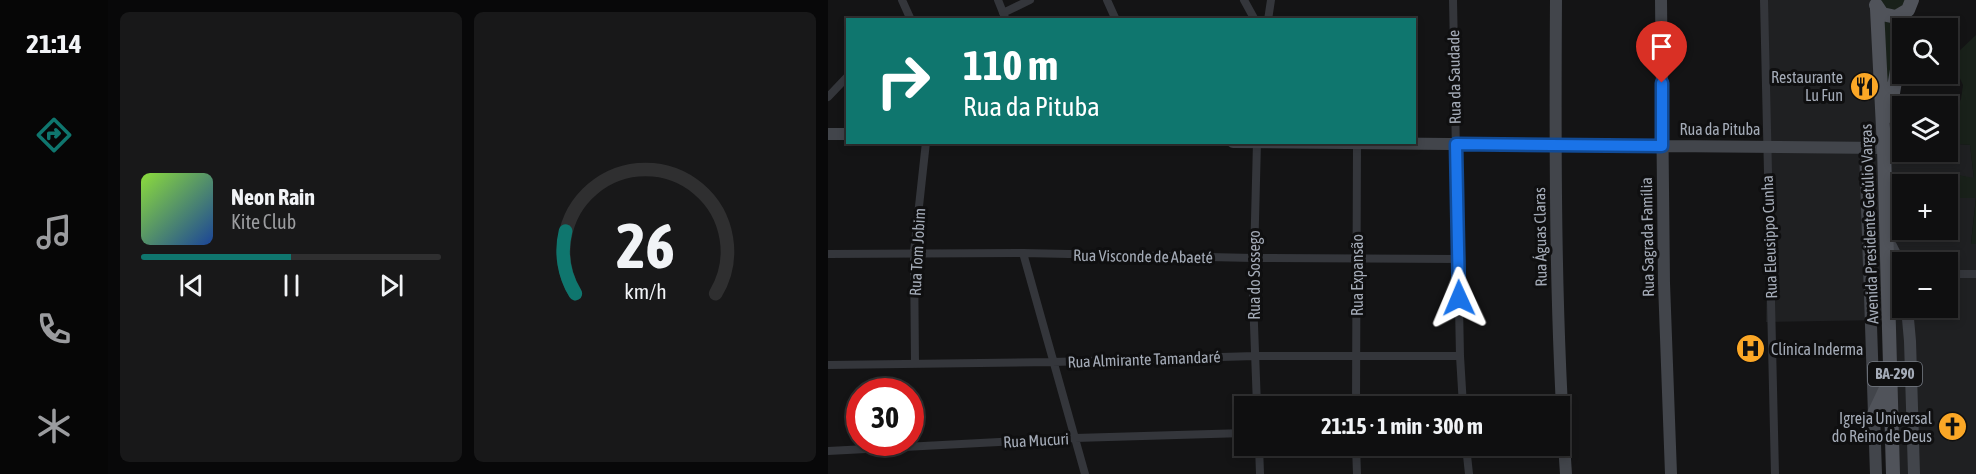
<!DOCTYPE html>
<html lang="pt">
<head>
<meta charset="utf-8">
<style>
	:root { --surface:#0f0f10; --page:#181819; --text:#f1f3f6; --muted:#9b9c9f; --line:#2f2f30; --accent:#0f766e }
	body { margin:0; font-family:"Asap Condensed",sans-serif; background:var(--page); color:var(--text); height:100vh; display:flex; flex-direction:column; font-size:22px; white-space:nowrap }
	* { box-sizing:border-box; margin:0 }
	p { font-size:20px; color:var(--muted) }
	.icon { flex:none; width:33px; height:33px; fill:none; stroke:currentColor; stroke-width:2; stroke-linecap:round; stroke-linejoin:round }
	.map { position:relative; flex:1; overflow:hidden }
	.side { display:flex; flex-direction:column; gap:12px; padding:12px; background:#080809; width:720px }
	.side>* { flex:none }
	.hud { position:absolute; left:18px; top:18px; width:570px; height:126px; border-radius:0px; box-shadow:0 3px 9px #0003,0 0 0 2px var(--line); background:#0f766e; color:#fff; overflow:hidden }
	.buttons { position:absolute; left:1064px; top:18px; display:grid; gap:12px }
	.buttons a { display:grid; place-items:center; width:66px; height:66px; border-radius:0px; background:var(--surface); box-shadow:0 3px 9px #0003,0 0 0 2px var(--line); font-size:30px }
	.speed { position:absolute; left:18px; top:378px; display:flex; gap:12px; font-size:30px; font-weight:700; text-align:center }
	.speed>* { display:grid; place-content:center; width:78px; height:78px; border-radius:50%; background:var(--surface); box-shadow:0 3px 9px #0003,0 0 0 2px var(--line); line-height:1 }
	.speed .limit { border:9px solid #d22; background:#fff; color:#111 }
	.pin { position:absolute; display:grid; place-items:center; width:51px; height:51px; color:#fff; margin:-62px -26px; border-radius:50% 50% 50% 0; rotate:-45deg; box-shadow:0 0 6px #0007 }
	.pin .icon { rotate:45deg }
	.me { position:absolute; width:66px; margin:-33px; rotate:359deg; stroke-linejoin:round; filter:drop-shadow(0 0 4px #0008) }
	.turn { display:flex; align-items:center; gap:21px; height:126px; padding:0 18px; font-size:27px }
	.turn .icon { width:78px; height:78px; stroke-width:2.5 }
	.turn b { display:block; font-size:42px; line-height:51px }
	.side .tile { flex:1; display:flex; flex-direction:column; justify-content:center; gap:9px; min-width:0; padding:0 21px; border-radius:9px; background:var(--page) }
	.side .dial { align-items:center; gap:0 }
	.dial svg { height:156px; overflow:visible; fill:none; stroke:var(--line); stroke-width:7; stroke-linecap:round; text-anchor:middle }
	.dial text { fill:var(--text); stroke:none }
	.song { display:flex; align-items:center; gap:18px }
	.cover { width:72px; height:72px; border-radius:9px; background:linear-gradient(135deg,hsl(90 70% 55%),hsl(220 70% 35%)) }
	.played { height:6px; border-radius:3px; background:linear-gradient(90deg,var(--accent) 50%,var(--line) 50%) }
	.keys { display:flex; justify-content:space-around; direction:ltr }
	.side .tiles { flex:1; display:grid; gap:12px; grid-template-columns:repeat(2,1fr) }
	.trip { position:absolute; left:406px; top:396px; width:336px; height:60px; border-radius:0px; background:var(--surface); box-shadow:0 3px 9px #0003,0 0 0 2px var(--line); font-weight:700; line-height:60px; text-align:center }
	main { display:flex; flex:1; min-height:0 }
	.tabs { display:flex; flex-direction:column; width:108px; justify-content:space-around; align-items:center; background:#060606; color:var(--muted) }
	.tabs .icon { width:42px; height:42px }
	.tabs .active { color:var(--accent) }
	.tabs b { font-size:27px; color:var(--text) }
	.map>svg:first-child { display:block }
	.built { fill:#1f2022; fill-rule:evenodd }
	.green { fill:#19211a }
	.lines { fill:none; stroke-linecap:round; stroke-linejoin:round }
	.street { stroke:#34363b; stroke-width:8 }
	.secondary { stroke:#42454b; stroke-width:12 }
	.primary { stroke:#50535a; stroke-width:14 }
	.route-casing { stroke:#114b97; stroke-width:15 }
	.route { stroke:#1a73e8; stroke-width:10 }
	.labels { text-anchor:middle; stroke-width:6; stroke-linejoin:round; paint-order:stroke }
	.shield { fill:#0f0f10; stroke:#777c85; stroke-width:1.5 }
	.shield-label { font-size:15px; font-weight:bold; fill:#a4abb7 }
	.street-label { font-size:16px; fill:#a4abb7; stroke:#0f0f10 }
	.poi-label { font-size:16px; fill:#a4abb7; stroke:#0f0f10; text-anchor:end }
</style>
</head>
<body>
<main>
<nav class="tabs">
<b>21:14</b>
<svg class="icon active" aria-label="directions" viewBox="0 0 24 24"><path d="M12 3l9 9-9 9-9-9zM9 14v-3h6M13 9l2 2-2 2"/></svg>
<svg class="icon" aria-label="music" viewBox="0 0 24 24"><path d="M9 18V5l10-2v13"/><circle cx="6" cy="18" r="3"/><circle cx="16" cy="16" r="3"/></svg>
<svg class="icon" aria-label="phone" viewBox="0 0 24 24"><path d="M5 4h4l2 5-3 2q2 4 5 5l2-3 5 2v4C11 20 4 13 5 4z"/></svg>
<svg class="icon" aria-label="climate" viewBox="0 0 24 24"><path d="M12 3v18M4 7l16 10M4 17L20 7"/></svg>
</nav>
<section class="side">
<div class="tiles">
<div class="tile">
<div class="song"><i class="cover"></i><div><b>Neon Rain</b><p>Kite Club</p></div></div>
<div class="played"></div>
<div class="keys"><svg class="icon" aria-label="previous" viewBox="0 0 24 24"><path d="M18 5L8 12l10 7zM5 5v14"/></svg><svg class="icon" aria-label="pause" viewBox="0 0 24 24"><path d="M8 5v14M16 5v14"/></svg><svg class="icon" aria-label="next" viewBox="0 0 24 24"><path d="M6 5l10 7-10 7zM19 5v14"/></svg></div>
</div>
<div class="tile dial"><svg viewBox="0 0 100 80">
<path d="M14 69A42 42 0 1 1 86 69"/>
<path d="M14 69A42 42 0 0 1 9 37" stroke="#0f766e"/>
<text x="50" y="56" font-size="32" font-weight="700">26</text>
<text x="50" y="72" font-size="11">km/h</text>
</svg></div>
</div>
</section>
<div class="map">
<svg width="1148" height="474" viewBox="0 0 1148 474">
	<rect width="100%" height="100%" fill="#141415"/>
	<path class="built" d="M939,0H1079L1048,141H1074V152H1119V143L1142,145L1146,179L1125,174L1148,197L1143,243L1148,244V474H1066L1056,320L938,322L942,143ZM1074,184H1119V230H1074ZM1074,262H1119V308H1074Z"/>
	<path class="green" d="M1049,0H1082L1066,16Z
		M1053,16L1076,18L1065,66L1060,98Z
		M1148,35V244H1143L1148,198H1129L1124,174L1146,178L1142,145L1119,143V122L1127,112L1133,99L1135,85L1129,72L1125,68L1123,61L1127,55Z"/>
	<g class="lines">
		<path class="street" d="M74,0L83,20
			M170,0L178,20
			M279,0L288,20
			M416,0L427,20
			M625,0L632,356L635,406
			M936,0L947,474
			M175,13L202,0
			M440,20L443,0
			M0,97L20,76
			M429,142L425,298L429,406
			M195,253L257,474
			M0,254L195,253L426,258L630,259
			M1119,274H1148
			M87,363L86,252L98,142
			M0,365L225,362L427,356H632
			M528,406L529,143
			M431,446L432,474
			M528,446L529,474
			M638,446L641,474
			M0,451L247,438L417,433"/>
		<path class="secondary" d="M728,0C727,158 727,316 738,474
			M833,0L836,283L843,474
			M0,134H20
			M405,142L1056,148
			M1037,147L1048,474
			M1063,246L1074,268
			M1079,308L1082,341L1086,474"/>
		<path class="primary" d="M1048,5L1054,14L1068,17L1080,10L1084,0
			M1049,9L1056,148L1065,474
			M1061,116L1074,41
			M1046,414L1060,384"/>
	</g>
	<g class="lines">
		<defs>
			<path id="route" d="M631,298L628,144L834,146V83"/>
		</defs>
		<use href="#route" class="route-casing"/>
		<use href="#route" class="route"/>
	</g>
	<defs>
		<symbol id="restaurant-disc" viewBox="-11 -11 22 22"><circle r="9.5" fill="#fba726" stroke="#0f0f10"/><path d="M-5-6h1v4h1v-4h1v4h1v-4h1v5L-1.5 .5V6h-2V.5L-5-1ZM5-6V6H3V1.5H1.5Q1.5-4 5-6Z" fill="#111"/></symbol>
		<symbol id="hospital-disc" viewBox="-11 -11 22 22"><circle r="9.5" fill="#fba726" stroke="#0f0f10"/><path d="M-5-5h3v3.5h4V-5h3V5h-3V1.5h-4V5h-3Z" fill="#111"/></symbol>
		<symbol id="church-disc" viewBox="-11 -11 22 22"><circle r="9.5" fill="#fba726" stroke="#0f0f10"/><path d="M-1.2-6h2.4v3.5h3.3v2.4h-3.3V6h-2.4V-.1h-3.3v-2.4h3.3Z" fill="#111"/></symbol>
	</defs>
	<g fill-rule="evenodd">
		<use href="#restaurant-disc" x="1020" y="70" width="33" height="33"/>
		<use href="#hospital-disc" x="906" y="332" width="33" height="33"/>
		<use href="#church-disc" x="1108" y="410" width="33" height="33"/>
	</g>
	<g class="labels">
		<rect class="shield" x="1040" y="362" width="54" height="24" rx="4.5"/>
		<g class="shield-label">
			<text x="1067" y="379">BA-290</text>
		</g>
		<g class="street-label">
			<text transform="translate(626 77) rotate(-91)" y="6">Rua da Saudade</text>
			<text x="892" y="135">Rua da Pituba</text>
			<text transform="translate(1041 224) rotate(-92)" y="6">Avenida Presidente Getúlio Vargas</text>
			<text transform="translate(712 237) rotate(-91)" y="6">Rua Águas Claras</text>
			<text transform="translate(819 237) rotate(-91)" y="6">Rua Sagrada Família</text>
			<text transform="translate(941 237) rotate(-92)" y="6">Rua Eleusippo Cunha</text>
			<text transform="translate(89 252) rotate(-87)" y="6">Rua Tom Jobim</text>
			<text transform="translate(315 256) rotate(1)" y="6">Rua Visconde de Abaeté</text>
			<text transform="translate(426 275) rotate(-90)" y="6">Rua do Sossego</text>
			<text transform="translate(529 275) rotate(-90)" y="6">Rua Expansão</text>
			<text transform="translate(316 359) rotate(-2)" y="6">Rua Almirante Tamandaré</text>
			<text transform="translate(208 440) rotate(-3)" y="6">Rua Mucuri</text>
		</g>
		<g class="poi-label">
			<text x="1015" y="83">Restaurante<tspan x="1015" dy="18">Lu Fun</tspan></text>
			<text x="943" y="355" text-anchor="start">Clínica Inderma</text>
			<text x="1104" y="424">Igreja Universal<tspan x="1104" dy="18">do Reino de Deus</tspan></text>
		</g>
	</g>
</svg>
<div class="buttons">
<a><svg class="icon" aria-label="search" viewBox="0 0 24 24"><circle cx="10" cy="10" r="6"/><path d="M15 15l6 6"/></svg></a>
<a><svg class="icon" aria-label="layers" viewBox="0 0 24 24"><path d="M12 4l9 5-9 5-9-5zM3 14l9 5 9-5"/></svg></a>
<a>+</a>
<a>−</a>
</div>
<div class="speed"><div class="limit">30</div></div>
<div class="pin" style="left:834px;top:83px;background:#d93025"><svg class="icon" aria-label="arrive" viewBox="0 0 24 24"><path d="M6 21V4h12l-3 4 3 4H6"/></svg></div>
<svg class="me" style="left:631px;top:298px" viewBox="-20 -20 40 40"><path d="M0-17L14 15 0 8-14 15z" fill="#1a73e8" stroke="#fff" stroke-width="4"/></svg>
<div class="trip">21:15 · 1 min · 300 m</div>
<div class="hud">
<div class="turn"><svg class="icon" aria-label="right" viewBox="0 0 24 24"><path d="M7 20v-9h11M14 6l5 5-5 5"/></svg><div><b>110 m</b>Rua da Pituba</div></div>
</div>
</div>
</main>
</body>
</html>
